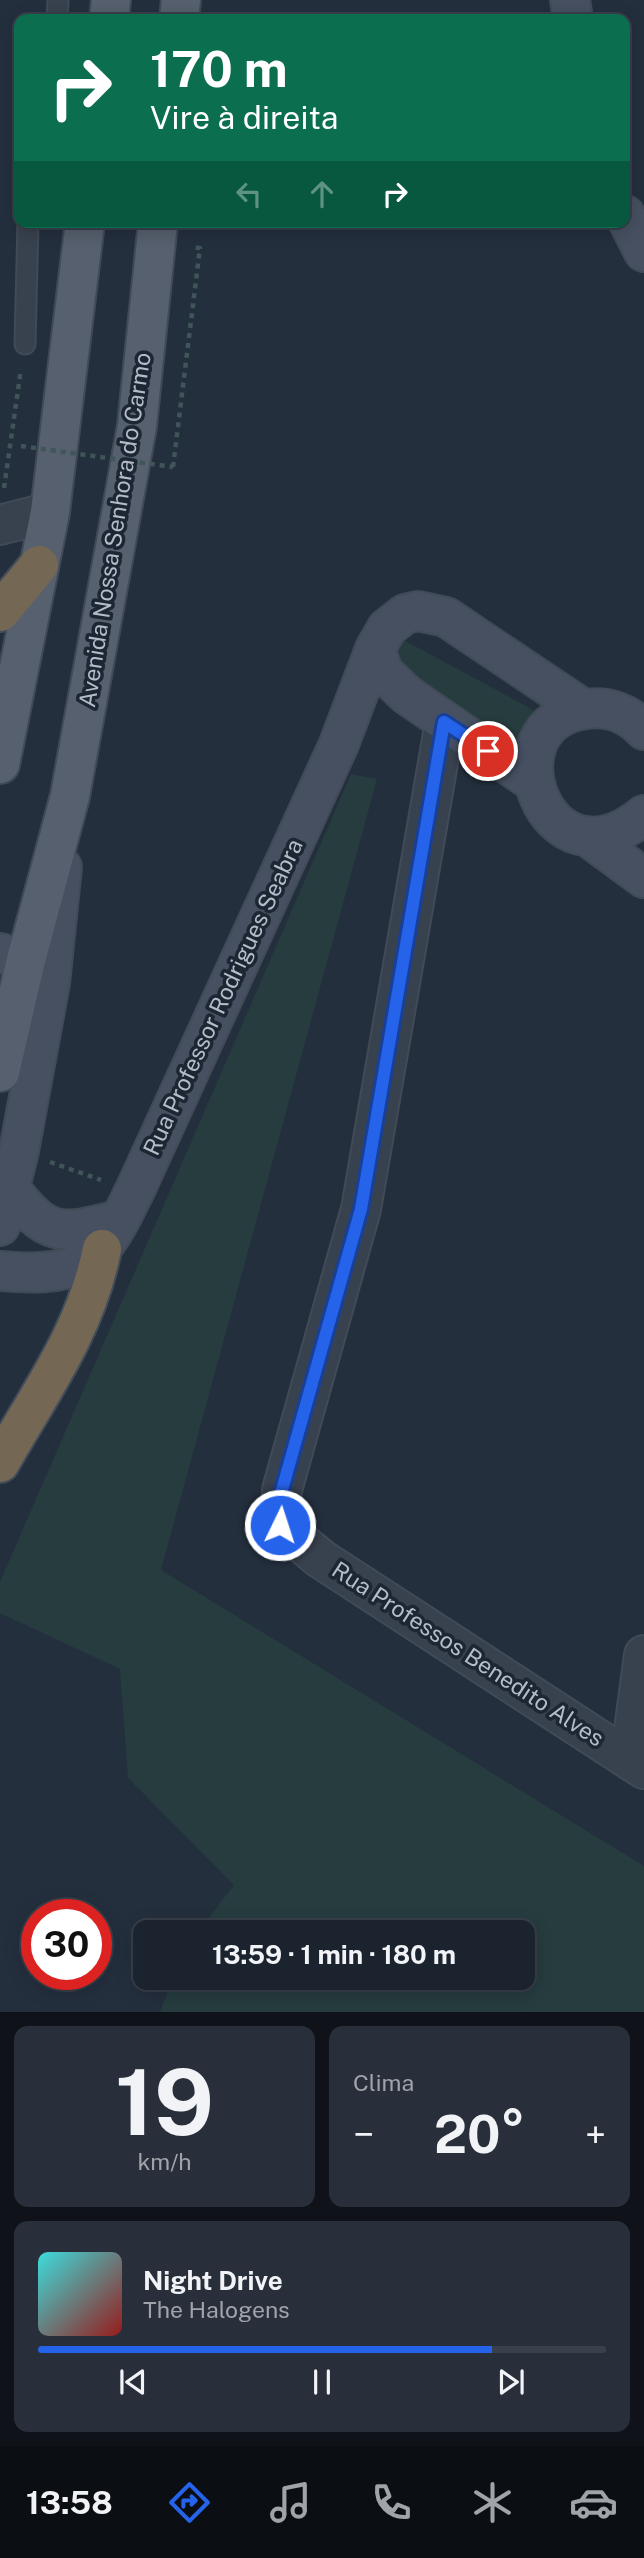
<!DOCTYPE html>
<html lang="pt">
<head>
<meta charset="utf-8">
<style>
	:root { --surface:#1b232e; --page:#282f3a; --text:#f1f3f6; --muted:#a0a4aa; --line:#39404a; --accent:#2563eb }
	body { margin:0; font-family:"Public Sans",sans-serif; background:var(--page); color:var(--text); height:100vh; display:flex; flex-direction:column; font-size:26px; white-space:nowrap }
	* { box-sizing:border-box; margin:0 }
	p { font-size:23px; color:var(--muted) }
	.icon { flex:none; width:38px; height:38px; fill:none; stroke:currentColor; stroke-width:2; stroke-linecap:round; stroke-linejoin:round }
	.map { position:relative; height:2012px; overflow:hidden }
	.side { display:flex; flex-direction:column; gap:14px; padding:14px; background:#0f1319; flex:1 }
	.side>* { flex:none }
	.hud { position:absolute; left:14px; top:14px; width:616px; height:214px; border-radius:14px; box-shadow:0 4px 18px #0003,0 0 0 2px var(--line); background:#0b6e4f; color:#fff; overflow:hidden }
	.speed { position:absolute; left:21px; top:1899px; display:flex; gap:14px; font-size:35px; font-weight:700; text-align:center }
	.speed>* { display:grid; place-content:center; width:91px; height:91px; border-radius:50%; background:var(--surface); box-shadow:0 4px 18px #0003,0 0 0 2px var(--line); line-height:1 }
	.speed .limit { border:10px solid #d22; background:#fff; color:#111 }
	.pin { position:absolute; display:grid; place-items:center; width:60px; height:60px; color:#fff; margin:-30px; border:4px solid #fff; border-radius:50%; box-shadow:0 2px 7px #0007 }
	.me { position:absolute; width:77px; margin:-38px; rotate:4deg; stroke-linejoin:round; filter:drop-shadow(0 0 5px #0008) }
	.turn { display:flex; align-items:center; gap:24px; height:147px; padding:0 21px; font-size:32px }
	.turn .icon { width:91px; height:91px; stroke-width:2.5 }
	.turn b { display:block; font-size:49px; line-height:60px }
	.lanes { display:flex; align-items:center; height:66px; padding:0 21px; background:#0003; justify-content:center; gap:35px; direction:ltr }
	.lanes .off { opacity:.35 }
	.big { font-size:52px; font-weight:700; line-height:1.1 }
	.side .card { flex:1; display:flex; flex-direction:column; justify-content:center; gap:10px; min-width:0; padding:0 24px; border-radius:14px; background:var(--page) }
	.side .dial { align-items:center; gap:0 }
	.dial b { font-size:91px; line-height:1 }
	.song { display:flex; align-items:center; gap:21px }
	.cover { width:84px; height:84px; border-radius:10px; background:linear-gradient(135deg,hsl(180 70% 55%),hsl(0 70% 35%)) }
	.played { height:7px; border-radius:4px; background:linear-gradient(90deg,var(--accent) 80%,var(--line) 80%) }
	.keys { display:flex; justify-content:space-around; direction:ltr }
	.heat { display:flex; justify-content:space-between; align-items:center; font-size:38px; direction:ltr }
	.side .tiles { flex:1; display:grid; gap:14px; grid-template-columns:1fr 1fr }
	.card:last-child { grid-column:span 2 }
	.trip { position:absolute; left:133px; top:1920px; width:402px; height:70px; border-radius:14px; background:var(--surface); box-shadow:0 4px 18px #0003,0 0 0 2px var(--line); font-weight:700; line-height:70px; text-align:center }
	.dock { display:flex; height:112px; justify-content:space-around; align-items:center; background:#0b0e12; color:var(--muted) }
	.dock .icon { width:49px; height:49px }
	.dock .on { color:var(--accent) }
	.dock b { font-size:32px; color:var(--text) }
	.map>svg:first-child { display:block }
	.green { fill:#263c3f }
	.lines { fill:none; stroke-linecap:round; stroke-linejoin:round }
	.lane-casing { stroke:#414a57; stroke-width:23 }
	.street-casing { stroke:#414a57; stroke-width:42 }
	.secondary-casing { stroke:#414a57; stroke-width:42 }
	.primary-casing { stroke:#414a57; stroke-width:42 }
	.highway-casing { stroke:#434c59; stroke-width:42 }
	.path { stroke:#3f5557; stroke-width:4.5; stroke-dasharray:5 5; stroke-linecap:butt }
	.lane { stroke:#38414e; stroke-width:19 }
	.street { stroke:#38414e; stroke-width:38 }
	.secondary { stroke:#465061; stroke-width:38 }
	.primary { stroke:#56606e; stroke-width:38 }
	.highway { stroke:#746855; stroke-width:38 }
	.path-bridge { stroke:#3f5557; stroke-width:4.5; stroke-dasharray:5 5; stroke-linecap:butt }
	.route-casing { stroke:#184099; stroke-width:18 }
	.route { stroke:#2563eb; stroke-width:12 }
	.labels { text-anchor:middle; stroke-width:7; stroke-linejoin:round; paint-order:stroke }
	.street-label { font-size:23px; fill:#b4bcc9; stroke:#1d2633 }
</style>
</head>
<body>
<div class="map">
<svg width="644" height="2012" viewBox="0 0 644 2012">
	<rect width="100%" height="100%" fill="#242f3e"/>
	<path class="green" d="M400,638L539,713L512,756L377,651Z
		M351,774L377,779L161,1570L644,1866V2012H160L173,1978H523V1932H198L234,1885L128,1778L120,1669L0,1613V1582Z"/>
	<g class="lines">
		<defs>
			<path id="lane" d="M57,19L58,0
				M25,344L28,222"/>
			<path id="street" d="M0,525L50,512
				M445,722L361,1209L282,1490L280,1525L321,1559L644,1769
				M630,1760L644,1655"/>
			<path id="secondary" d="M570,0L573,19
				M625,215L644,252
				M375,649L383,672L407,695L532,781
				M644,730C629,714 609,706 587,709C483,721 545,897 644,815
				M587,836L644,878
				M0,953L26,960L49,982
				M9,1187C48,1238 59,1235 119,1220
				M0,1226L19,1151L50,983L62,867
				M0,1271C32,1274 81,1276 103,1246C117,1229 126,1208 136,1188L339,744L375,649L387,628L405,614L418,611L446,617L583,709"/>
			<path id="primary" d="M109,19L111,0
				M179,19L181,0
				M0,764L50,512L85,222
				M0,1072L26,960L70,796L137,426L158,222"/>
			<path id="highway" d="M0,612L39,565
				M0,1463C41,1391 86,1330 102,1249"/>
		</defs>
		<use href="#lane" class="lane-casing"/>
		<use href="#street" class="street-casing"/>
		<use href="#secondary" class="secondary-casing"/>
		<use href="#primary" class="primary-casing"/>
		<use href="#highway" class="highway-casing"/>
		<path class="path" d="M173,467L200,248L191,247
			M4,488L21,369
			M50,1162L101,1180"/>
		<use href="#lane" class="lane"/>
		<use href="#street" class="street"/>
		<use href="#secondary" class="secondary"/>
		<use href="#primary" class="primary"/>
		<use href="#highway" class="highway"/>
		<path class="path-bridge" d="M21,446L173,467"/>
	</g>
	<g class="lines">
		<defs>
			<path id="route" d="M280,1525L282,1490L361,1209L444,722L488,751"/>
		</defs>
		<use href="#route" class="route-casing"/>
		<use href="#route" class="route"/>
	</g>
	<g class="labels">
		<g class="street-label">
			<text transform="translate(115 530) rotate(-81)" y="8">Avenida Nossa Senhora do Carmo</text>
			<text transform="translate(223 997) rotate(-65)" y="8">Rua Professor Rodrigues Seabra</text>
			<text transform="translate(468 1654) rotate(33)" y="8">Rua Professos Benedito Alves</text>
		</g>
	</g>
</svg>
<div class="speed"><div class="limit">30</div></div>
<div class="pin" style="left:488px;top:751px;background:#d93025"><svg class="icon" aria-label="arrive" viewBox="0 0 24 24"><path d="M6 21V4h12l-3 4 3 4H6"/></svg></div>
<svg class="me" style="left:280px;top:1525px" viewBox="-20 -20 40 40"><circle r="17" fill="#2563eb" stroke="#fff" stroke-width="3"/><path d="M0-11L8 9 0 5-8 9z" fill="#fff"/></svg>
<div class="trip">13:59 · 1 min · 180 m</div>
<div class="hud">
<div class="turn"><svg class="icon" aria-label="right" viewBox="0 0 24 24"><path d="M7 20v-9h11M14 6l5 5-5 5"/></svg><div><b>170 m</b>Vire à direita</div></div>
<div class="lanes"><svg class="icon off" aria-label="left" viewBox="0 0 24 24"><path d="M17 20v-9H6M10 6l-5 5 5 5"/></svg><svg class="icon off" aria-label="ahead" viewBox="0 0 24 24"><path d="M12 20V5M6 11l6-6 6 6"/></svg><svg class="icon" aria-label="right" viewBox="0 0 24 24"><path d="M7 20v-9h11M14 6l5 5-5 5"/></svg></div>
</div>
</div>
<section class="side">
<div class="tiles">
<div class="card dial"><b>19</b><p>km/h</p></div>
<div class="card"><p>Clima</p>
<div class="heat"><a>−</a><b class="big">20°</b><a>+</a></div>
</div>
<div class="card">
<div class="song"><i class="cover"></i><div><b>Night Drive</b><p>The Halogens</p></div></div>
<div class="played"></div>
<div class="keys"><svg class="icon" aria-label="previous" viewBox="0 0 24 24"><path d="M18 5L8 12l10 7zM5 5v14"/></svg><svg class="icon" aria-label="pause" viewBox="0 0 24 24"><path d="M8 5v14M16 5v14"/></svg><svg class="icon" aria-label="next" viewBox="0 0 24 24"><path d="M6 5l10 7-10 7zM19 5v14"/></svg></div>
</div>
</div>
</section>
<nav class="dock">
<b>13:58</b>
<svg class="icon on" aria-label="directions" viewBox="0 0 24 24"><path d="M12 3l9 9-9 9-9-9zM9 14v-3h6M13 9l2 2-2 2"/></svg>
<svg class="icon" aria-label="music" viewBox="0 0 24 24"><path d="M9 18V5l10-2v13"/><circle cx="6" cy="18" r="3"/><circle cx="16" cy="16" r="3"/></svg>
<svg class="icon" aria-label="phone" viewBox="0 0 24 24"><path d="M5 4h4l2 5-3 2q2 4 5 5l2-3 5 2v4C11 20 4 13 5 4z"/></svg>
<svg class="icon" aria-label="climate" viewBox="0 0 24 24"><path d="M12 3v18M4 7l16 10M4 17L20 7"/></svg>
<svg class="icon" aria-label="car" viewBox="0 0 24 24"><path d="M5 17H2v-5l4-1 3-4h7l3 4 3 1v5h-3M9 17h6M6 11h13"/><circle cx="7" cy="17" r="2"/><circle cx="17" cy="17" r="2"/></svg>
</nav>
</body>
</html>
